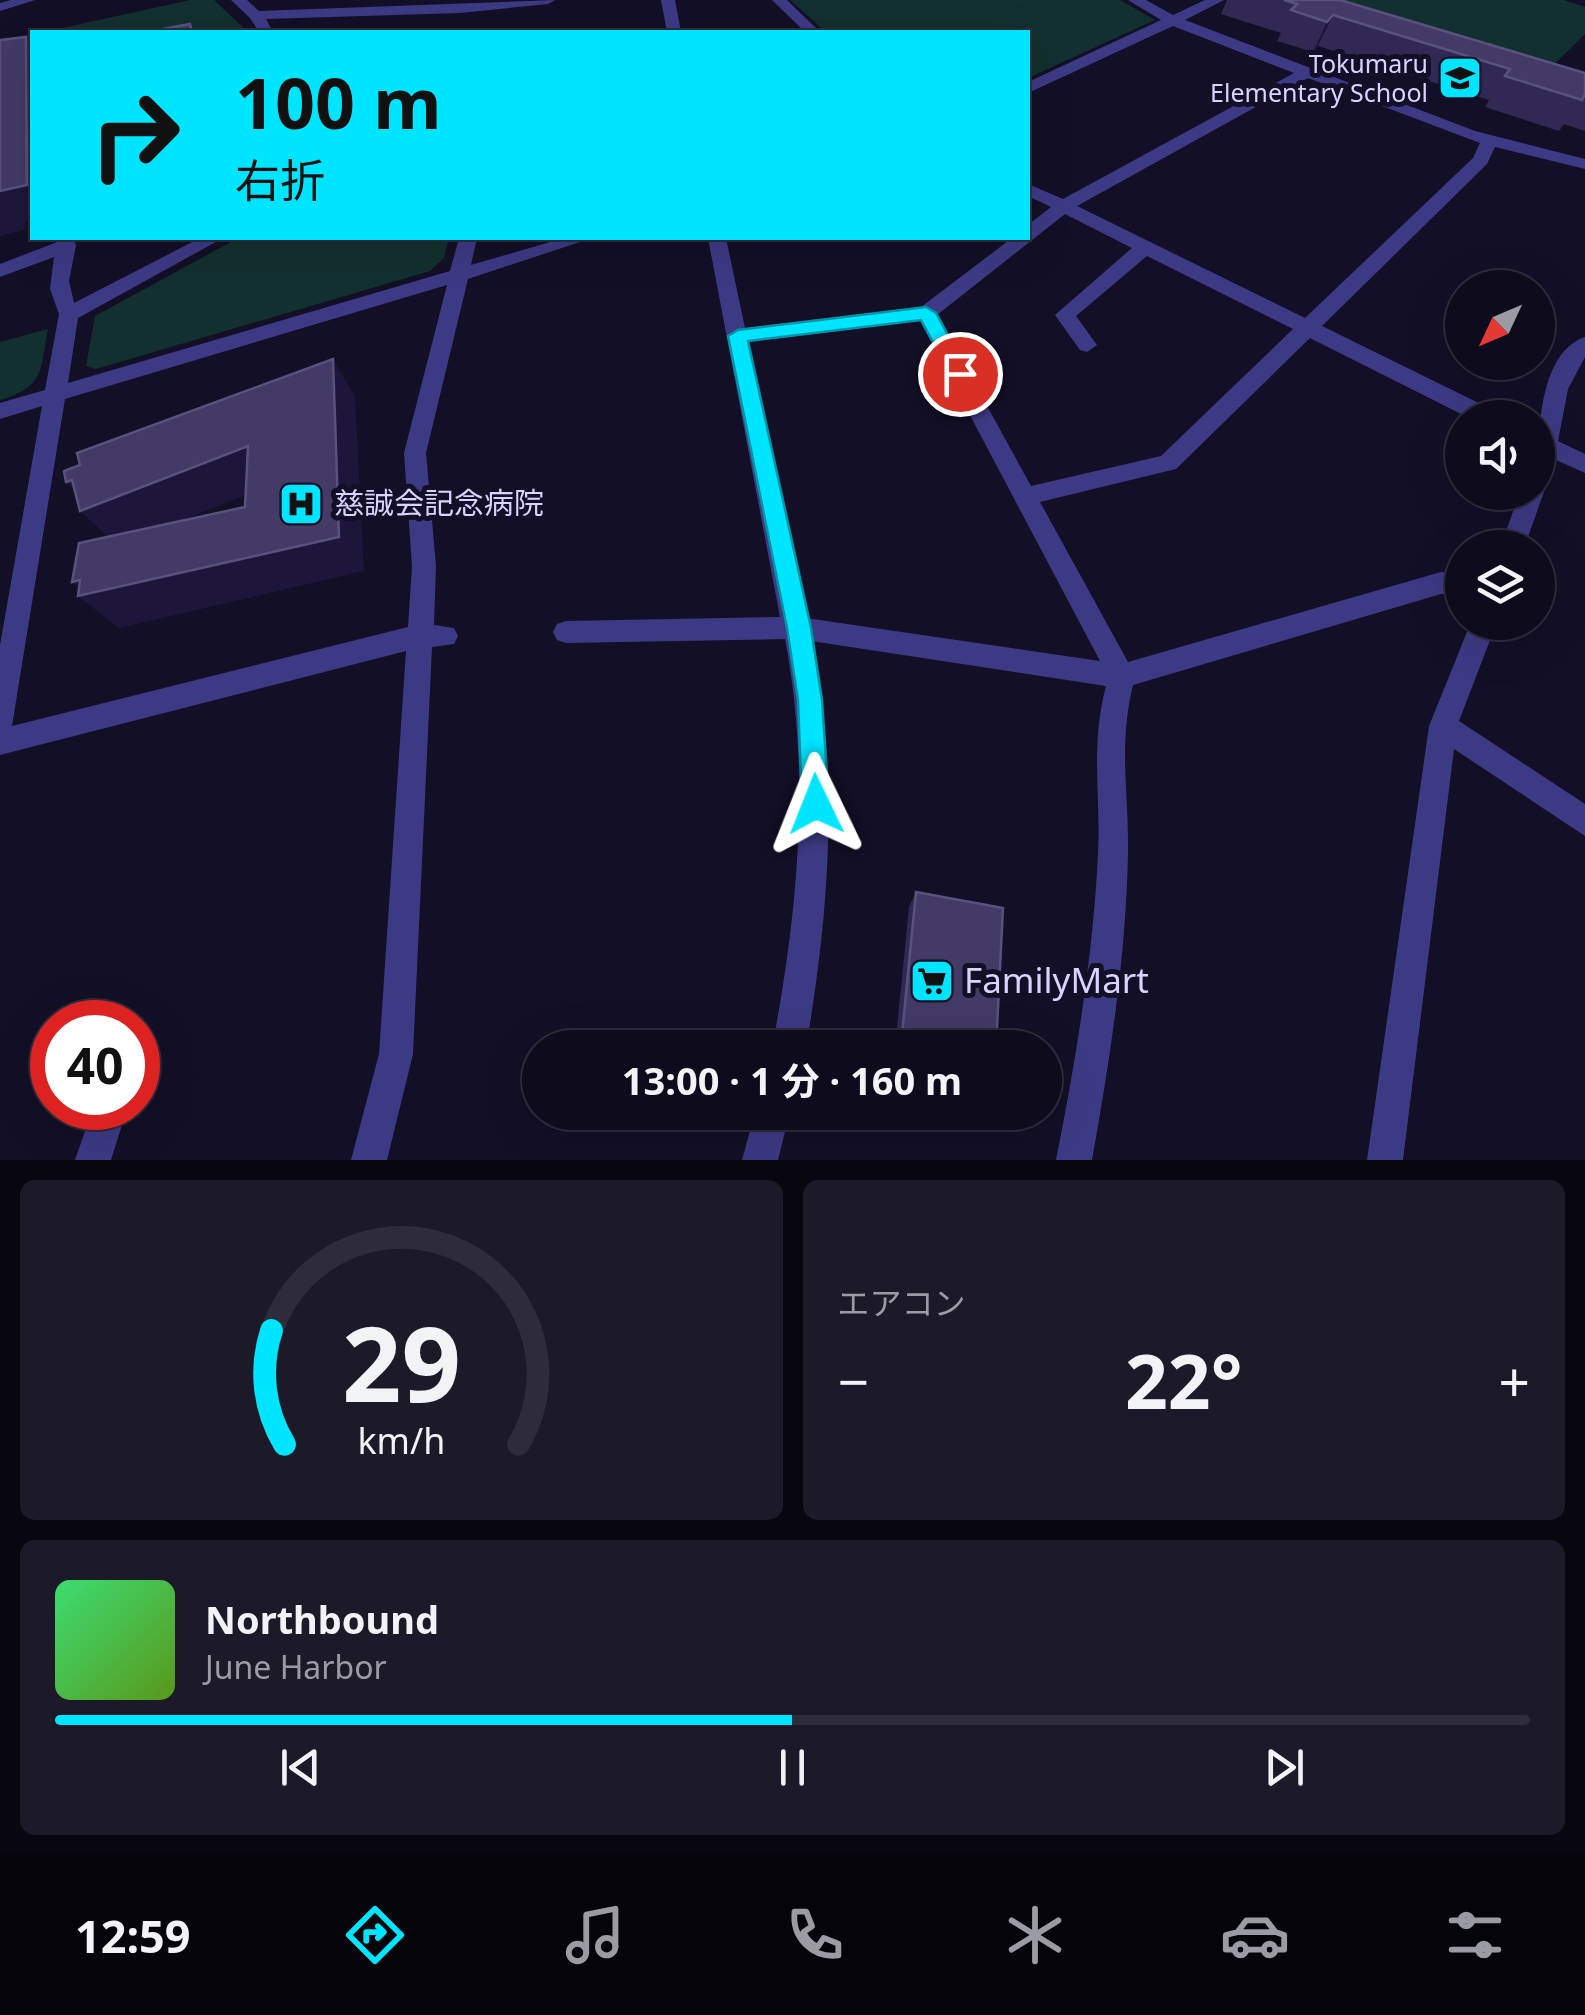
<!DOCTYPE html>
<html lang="ja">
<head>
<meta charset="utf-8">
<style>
	:root { --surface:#0e0b1c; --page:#1c1929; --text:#f1f3f6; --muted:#9b9ba3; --line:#2e2b3b; --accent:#00e5ff }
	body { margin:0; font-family:"Noto Sans","Noto Sans JP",sans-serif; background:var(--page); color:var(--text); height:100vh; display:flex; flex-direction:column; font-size:38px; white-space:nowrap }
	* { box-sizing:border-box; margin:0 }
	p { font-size:32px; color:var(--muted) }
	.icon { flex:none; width:55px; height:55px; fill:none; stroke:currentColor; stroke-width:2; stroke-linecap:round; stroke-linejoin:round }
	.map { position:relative; height:1160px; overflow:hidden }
	.sheet { display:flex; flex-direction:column; gap:20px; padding:20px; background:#08060f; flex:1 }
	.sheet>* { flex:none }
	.guide { position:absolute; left:30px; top:30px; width:1000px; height:210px; border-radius:0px; box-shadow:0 10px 40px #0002,0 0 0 2px var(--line); background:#00e5ff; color:#111; overflow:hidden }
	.needle { width:65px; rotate:226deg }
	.buttons { position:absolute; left:1445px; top:270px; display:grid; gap:20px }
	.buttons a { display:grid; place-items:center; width:110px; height:110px; border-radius:50%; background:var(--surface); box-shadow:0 10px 40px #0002,0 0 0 2px var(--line); font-size:50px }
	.speed { position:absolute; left:30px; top:1000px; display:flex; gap:20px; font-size:50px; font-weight:700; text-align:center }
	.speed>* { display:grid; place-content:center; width:130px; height:130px; border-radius:50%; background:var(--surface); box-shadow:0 10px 40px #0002,0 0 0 2px var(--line); line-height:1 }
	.speed .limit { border:15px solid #d22; background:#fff; color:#111 }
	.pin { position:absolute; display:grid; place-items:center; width:85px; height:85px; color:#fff; margin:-42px; border:5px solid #fff; border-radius:50%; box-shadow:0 2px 10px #0007 }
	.me { position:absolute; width:110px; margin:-55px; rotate:358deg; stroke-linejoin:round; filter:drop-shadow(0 0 8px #0008) }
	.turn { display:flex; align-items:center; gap:35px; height:210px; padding:0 40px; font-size:45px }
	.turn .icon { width:130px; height:130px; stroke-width:2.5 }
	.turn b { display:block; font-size:70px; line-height:85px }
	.big { font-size:75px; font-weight:700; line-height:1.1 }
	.sheet .card { flex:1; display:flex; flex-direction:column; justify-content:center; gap:15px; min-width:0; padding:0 35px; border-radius:15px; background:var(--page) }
	.sheet .dial { align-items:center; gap:0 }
	.dial svg { height:260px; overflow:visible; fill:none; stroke:var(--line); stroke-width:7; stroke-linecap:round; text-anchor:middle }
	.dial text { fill:var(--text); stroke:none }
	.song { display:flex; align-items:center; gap:30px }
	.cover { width:120px; height:120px; border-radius:15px; background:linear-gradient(135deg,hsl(140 70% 55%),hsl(90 70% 35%)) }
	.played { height:10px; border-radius:5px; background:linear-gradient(90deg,var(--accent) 50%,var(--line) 50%) }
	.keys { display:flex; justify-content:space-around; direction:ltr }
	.heat { display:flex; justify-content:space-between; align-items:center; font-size:55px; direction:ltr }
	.sheet .tiles { flex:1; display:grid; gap:20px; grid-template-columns:1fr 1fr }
	.card:last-child { grid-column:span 2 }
	.trip { position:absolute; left:522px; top:1030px; width:540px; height:100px; border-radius:50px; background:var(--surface); box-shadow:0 10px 40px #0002,0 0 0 2px var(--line); font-weight:700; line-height:100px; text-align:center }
	.menu { display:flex; height:160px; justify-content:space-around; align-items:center; background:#06040b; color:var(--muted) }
	.menu .icon { width:70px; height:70px }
	.menu .on { color:var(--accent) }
	.menu b { font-size:45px; color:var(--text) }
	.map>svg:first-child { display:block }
	.green { fill:#12302f }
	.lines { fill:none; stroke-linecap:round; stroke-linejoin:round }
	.minor { fill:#3d3a85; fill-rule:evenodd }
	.wall { fill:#312854 }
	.shaded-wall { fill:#1d163a }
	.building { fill:#433a66; stroke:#5a527e; stroke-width:2.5 }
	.route { fill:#00e5ff; stroke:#0095a6; stroke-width:2.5 }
	.labels { text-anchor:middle; stroke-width:10; stroke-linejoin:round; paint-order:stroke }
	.far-poi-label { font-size:25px; fill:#d9d4ff; stroke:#130f26; text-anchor:end }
	.poi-label { font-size:30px; fill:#d9d4ff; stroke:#130f26; text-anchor:start }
	.near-poi-label { font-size:35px; fill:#d9d4ff; stroke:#130f26; text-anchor:start }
</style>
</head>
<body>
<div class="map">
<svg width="1585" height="1160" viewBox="0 0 1585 1160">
	<rect width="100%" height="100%" fill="#130f26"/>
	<path class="green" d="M190,0H214L248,32H44Z
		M790,0H1120L1155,20L1028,78V32H826Z
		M1324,0H1564L1585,7V34L1542,76Z
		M238,238H449L444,258L430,271L96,369L86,366L95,316Z
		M48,329C40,371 45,387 0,400V342Z"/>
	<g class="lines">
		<path class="minor" d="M11,0H35L0,11V3Z
			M231,0H247L259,11L555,0L548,4L460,13L266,19L273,32H259L250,18Z
			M661,0H675L681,32H667Z
			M772,0H787L820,32H805Z
			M1128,0H1146L1173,15L1205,0H1224L1185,20L1475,131L1585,159V169L1495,147L1487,164L1322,326L1497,412L1500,418H1469L1310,338L1176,469L1040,502L1128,662L1441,572L1462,575V596L1441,594L1133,685C1118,747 1129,791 1128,853C1126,957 1110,1059 1092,1160H1056C1076,1059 1093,957 1098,854C1101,794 1090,746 1106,686L811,641C840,776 829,913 806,1048H772C798,912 811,775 785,639L566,643L557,640L553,632L557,624L566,621L780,617L708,238H726L745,328L921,307L1012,238H1028V225L1051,207L1028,196V184L1063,199L1294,73L1173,26L1028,93V82L1161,20ZM1308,78L1480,143L1473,158L1305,318L1077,206ZM1065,214L1132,248L1055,315L1080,350L1087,352L1097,345L1076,316L1147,256L1293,329L1161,456L1031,486L937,315ZM920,321L1100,661L806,618L748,342Z
			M200,238H223L78,318L68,383L450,271L459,238H477L471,265L564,238H592L468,279L426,453L436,566L434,625L454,628L458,636L454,644L432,647L413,1054L387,1160H351L379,1054L406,651L0,755V645L42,406L0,419V403L45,390L59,314L50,289L54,257L0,277V264L60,241H74L76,245L69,281L74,303ZM447,285L404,453L412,566L408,627L12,726L65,399Z
			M1585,337V357L1568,389L1558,441L1585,454V473L1554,459L1546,482L1538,485L1544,492L1524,548H1500L1520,492H1538C1538,451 1534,354 1585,337Z
			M1471,622H1497L1459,721L1585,804V836L1454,749L1403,1160H1367L1429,726Z
			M93,1108H125L126,1112L111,1160H75Z
			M755,1112H790L778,1160H742Z"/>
	</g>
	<path class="wall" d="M1227,0H1345L1344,1L1585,73V131L1564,124L1559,131L1485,107L1489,100L1318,46L1313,52L1277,41L1281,33L1221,14Z
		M916,892L996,1048H895L909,907Z"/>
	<path class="shaded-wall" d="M1333,15L1318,46L1313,52L1327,22Z
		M26,37L32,47V221L25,222V230L0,236V191Z
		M333,359L355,397L364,571L119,628L78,596L87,594L72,582L339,537Z
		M248,446L276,483L118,546L80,511L92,507L66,482L72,480Z"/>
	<path class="building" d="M1284,0H1340L1585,73V94L1582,100L1505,76L1510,69L1333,15L1327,22L1291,10L1297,4Z
		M190,24L192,32H147Z
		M26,37L27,185L0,191V40Z
		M333,359L339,537L78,596L80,580L72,582L79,543L245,507L248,446L80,511L72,480L66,482L64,471L80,465L77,453Z
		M916,892L1003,908L996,1048H915L901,1045Z"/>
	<path class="route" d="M926,307L936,313L969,374L967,379H953L921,320L748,341L811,628L822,700L829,804L825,813L816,817L806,813L802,804L798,700L787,628L728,336L738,330Z"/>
	<defs>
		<symbol id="school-square" viewBox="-11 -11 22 22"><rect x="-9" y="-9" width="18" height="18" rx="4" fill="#00e5ff" stroke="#130f26"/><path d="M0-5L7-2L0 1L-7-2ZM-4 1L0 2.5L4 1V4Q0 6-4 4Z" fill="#111"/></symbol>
		<symbol id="hospital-square" viewBox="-11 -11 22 22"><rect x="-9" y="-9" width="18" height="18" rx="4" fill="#00e5ff" stroke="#130f26"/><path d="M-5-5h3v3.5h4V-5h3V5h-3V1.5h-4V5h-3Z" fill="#111"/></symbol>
		<symbol id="supermarket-square" viewBox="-11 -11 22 22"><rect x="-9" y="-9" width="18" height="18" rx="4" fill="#00e5ff" stroke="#130f26"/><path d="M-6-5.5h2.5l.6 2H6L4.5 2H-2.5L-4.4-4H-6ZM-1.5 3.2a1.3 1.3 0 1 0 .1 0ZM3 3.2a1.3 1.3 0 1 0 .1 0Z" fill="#111"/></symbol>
	</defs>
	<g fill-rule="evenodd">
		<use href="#school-square" x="1435" y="53" width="50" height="50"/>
		<use href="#hospital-square" x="276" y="479" width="50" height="50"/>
		<use href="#supermarket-square" x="907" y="956" width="50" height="50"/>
	</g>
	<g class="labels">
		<g class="far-poi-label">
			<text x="1428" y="73">Tokumaru<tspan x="1428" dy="29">Elementary School</tspan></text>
		</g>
		<g class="poi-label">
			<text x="334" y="514">慈誠会記念病院</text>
		</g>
		<g class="near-poi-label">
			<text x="964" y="993">FamilyMart</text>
		</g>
	</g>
</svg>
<div class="buttons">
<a><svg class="needle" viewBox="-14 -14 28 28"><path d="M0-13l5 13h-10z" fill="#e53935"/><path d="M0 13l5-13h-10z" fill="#9b9ba3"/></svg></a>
<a><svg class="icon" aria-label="sound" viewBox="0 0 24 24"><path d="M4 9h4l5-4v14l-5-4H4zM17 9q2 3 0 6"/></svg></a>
<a><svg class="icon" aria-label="layers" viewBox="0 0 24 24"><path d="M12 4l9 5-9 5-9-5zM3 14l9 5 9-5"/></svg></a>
</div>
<div class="speed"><div class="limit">40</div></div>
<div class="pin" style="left:960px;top:374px;background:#d93025"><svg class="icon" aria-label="arrive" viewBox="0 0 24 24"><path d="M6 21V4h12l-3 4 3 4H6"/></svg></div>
<svg class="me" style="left:816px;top:804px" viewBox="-20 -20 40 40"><path d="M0-17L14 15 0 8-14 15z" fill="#00e5ff" stroke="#fff" stroke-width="4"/></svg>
<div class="trip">13:00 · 1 分 · 160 m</div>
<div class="guide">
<div class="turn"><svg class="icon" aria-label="right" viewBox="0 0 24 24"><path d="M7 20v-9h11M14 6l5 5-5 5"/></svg><div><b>100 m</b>右折</div></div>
</div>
</div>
<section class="sheet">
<div class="tiles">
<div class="card dial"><svg viewBox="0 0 100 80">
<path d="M14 69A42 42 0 1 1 86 69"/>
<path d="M14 69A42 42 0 0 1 10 34" stroke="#00e5ff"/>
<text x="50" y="56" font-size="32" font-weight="700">29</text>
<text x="50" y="72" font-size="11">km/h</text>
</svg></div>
<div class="card"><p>エアコン</p>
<div class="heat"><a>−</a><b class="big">22°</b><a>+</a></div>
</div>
<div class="card">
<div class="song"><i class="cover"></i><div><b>Northbound</b><p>June Harbor</p></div></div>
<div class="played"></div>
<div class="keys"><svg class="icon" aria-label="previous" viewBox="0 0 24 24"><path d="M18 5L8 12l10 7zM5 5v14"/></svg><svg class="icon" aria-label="pause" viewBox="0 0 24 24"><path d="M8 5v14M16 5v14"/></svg><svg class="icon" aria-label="next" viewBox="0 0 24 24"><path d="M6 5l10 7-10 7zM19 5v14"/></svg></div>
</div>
</div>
</section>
<nav class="menu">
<b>12:59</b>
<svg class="icon on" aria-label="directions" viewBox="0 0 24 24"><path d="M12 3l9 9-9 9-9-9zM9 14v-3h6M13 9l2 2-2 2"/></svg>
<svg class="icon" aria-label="music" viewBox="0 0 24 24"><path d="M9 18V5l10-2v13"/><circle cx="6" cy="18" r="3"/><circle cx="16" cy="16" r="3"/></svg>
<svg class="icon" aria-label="phone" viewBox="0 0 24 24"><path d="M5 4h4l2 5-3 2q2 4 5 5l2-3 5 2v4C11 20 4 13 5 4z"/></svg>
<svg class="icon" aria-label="climate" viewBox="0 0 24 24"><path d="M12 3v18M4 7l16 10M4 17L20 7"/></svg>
<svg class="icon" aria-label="car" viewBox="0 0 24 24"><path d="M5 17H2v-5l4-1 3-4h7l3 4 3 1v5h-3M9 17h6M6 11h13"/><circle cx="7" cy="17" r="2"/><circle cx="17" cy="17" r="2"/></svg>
<svg class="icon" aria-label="filters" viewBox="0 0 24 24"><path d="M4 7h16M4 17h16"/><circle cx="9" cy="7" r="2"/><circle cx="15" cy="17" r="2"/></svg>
</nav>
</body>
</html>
